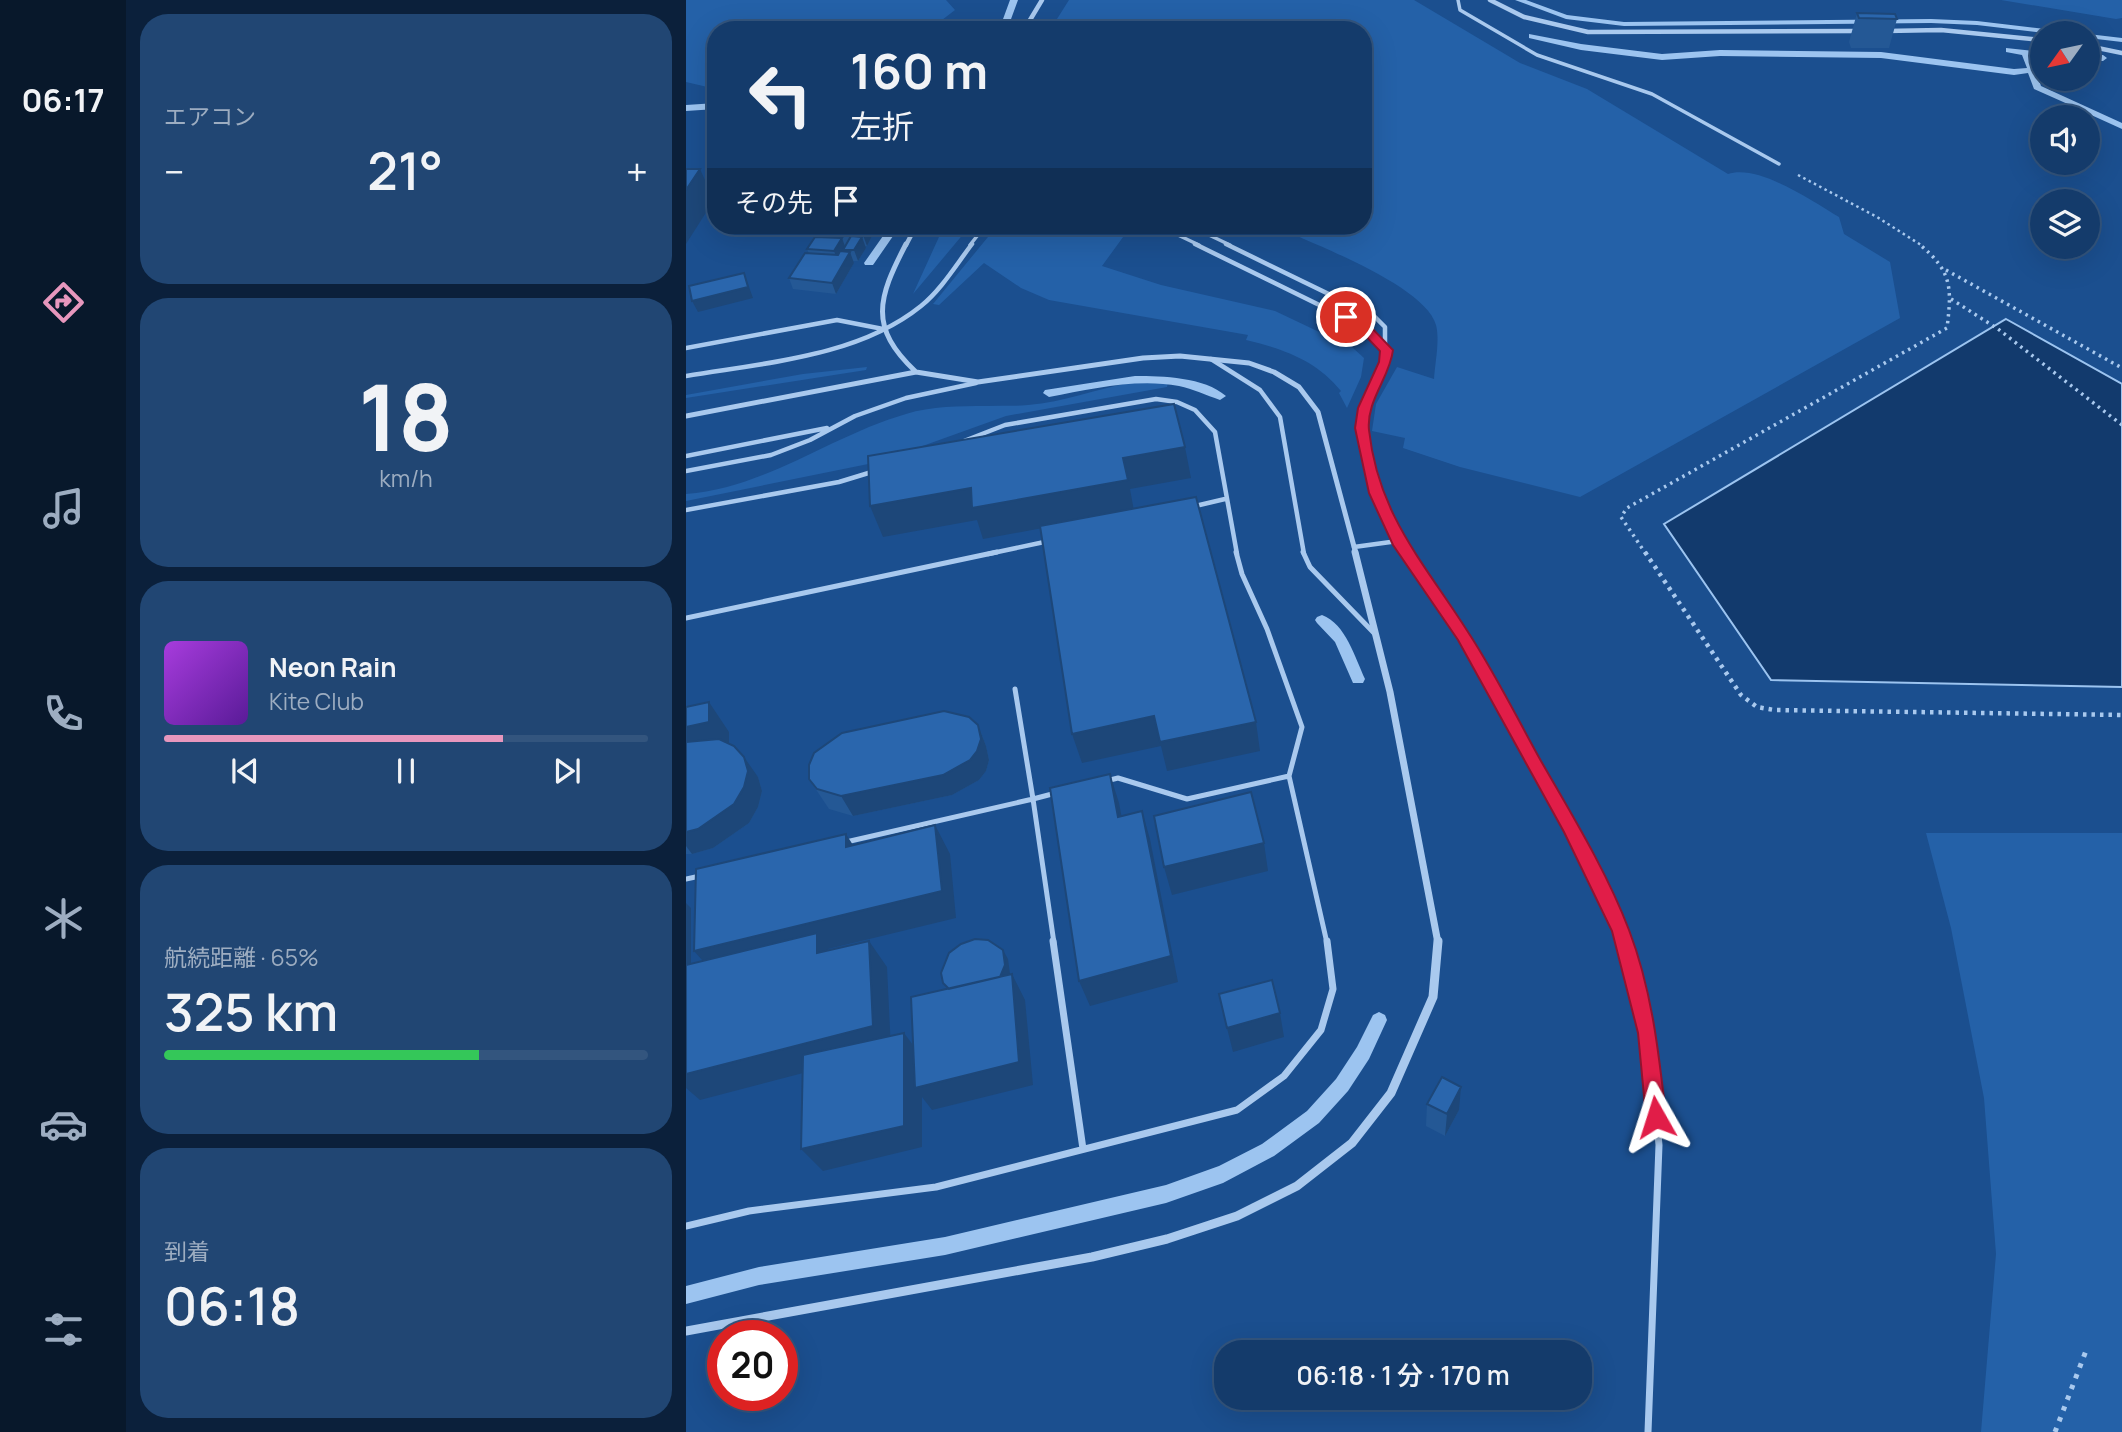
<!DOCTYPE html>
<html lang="ja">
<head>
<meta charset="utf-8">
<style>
	:root { --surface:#143b6b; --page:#214673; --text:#f1f3f6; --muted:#9dadc1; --line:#33557e; --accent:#e797bd }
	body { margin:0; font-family:Manrope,"Noto Sans JP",sans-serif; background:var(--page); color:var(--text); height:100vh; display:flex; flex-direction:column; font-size:26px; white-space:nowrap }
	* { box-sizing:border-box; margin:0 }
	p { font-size:23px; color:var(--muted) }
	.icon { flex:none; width:38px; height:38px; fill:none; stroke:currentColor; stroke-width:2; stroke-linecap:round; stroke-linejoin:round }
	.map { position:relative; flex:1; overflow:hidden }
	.details { display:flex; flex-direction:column; gap:14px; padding:14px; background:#0b203b; width:560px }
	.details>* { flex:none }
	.hud { position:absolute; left:21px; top:21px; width:665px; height:214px; border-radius:28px; box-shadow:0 7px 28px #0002,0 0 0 2px var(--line); background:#143b6b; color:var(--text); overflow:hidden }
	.needle { width:46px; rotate:237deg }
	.fabs { position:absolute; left:1344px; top:21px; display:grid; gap:14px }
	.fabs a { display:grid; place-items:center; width:70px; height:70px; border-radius:50%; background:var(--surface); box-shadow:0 7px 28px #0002,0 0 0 2px var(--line); font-size:35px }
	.speed { position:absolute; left:21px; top:1320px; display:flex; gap:14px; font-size:35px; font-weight:700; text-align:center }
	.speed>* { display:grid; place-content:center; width:91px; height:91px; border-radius:50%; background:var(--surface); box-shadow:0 7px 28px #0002,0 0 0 2px var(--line); line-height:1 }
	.speed .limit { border:10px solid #d22; background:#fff; color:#111 }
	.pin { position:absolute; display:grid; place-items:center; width:60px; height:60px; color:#fff; margin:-30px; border:4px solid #fff; border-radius:50%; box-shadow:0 2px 7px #0007 }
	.me { position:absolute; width:77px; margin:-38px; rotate:354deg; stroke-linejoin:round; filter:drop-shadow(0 0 5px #0008) }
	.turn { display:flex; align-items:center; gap:24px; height:147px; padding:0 28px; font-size:32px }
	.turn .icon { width:91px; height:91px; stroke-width:2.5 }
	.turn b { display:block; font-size:49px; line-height:60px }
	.then { display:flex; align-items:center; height:66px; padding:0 28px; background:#0003; gap:14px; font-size:26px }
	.big { font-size:52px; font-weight:600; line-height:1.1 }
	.details .card { flex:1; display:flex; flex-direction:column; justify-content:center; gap:10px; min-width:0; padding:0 24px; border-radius:28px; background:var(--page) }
	.details .dial { align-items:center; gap:0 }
	.dial b { font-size:91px; line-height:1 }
	.song { display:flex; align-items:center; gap:21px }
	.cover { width:84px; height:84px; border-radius:10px; background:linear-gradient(135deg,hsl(280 70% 55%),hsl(270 70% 35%)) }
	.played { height:7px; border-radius:4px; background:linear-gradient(90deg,var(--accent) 70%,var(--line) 70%) }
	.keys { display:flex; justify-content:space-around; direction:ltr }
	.heat { display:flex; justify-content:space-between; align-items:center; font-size:38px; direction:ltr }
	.charge { height:10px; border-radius:5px; background:linear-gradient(90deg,#34c759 65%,var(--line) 0) }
	.trip { position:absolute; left:528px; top:1340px; width:378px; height:70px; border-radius:28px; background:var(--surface); box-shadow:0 7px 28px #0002,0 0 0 2px var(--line); font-weight:600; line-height:70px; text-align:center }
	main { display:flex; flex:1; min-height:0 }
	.menu { display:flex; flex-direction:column; width:126px; justify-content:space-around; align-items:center; background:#08182b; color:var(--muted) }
	.menu .icon { width:49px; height:49px }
	.menu .active { color:var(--accent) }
	.menu b { font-size:32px; color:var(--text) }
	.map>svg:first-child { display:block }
	.green { fill:#2461a8 }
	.water { fill:#123a6d; stroke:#9cc4f0; stroke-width:2 }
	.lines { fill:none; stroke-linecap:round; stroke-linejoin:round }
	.stream { fill:#9cc4f0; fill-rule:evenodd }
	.path-far3 { stroke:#a9c9ee; stroke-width:2.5; stroke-dasharray:2.5 3.5; stroke-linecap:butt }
	.path-far2 { stroke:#a9c9ee; stroke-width:3.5; stroke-dasharray:2.5 4.5; stroke-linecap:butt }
	.path-far1 { stroke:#a9c9ee; stroke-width:4.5; stroke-dasharray:3.5 5; stroke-linecap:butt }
	.path { stroke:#a9c9ee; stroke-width:5; stroke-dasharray:4.5 7; stroke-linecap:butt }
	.service-far3 { stroke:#a9c9ee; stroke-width:3.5 }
	.service-far2 { stroke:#a9c9ee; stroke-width:4.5 }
	.service-far1 { stroke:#a9c9ee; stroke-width:5 }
	.service { stroke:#a9c9ee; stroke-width:7 }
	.minor-far3 { stroke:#a9c9ee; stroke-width:4.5 }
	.minor-far2 { stroke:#a9c9ee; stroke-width:5 }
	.minor-far1 { stroke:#a9c9ee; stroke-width:7 }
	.minor { stroke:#a9c9ee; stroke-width:9 }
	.wall { fill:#245895 }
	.shaded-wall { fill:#1d4779 }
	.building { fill:#2a66ad; stroke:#1d4779; stroke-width:2 }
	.route { fill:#e11d48; stroke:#92132f; stroke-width:2 }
</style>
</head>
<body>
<main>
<nav class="menu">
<b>06:17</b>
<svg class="icon active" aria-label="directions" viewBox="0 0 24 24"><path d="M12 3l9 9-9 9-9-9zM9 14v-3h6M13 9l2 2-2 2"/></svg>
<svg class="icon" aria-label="music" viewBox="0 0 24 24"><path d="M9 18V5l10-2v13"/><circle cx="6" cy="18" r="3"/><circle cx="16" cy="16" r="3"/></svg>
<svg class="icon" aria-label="phone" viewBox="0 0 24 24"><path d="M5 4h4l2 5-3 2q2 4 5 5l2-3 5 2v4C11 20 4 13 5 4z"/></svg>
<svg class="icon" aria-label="climate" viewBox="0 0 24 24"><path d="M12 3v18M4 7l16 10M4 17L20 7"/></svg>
<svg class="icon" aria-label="car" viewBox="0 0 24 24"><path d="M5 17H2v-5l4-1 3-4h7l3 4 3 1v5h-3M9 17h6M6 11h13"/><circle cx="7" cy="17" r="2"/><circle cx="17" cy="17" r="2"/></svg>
<svg class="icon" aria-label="filters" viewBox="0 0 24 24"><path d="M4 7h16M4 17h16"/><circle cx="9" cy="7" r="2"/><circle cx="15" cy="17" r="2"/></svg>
</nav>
<section class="details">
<div class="card"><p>エアコン</p>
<div class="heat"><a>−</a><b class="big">21°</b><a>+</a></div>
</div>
<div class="card dial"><b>18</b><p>km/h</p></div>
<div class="card">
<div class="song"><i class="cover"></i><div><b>Neon Rain</b><p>Kite Club</p></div></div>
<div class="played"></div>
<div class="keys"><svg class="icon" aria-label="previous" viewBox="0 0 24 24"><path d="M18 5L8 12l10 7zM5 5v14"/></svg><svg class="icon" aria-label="pause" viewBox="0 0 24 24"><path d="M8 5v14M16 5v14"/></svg><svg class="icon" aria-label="next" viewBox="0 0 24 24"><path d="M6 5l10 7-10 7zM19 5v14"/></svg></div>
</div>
<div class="card"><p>航続距離 · 65%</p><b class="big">325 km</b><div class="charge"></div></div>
<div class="card"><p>到着</p><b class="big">06:18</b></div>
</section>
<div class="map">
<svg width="1436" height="1432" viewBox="0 0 1436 1432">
	<rect width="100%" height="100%" fill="#1b4f8f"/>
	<path class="green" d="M0,0H260L269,10L243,30H30V89L0,82Z
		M383,0H728L834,63L901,89L1042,174C1073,164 1126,201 1153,217L1158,234L1204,262L1214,318L894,497L774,467L717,448L719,438L686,431L690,404L711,367L748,379C749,363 754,340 750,325C739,285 625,243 588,226H677V30H364Z
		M1315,0H1436V18L1430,19Z
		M258,226H284L227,294Z
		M311,226H438L440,233L416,266L475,285L589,311L667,348L678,358L675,377L661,408L653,393L655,391C630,360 597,349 560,340L562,335L363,300L335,288L298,263L253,305L247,304Z
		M181,367L180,370L0,398V395L117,374Z
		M446,382H482L481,387L320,416L192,462L0,501V494C80,488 144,436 220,414C258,402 302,408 342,405C378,402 411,389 446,382Z
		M1240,833H1436V1432H1295L1310,1254L1298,1098L1265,928Z"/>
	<path class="water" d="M1320,319L1436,384V687L1085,680L978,524Z"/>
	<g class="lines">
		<path class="stream" d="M324,0H332L321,30H313Z
			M829,0H840L881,15L938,22L1245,19L1291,21L1377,31L1381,33H1358L1291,25L1245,23L938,26L880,19Z
			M843,34L895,44L976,54L1034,50L1195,52L1328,69L1341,68L1336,55L1320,52V48L1356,52V57L1345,56L1355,86L1436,123V129L1392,109L1391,114L1385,117H1375L1384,111V105L1348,89L1342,73L1328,75L1195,58L1034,56L976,60L895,50L843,38Z
			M1402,34L1436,38V42L1402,38Z
			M1402,55H1417L1421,58L1417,61H1402Z
			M30,103V109L0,111V105Z
			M204,226H214L187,265H179L178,263Z
			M449,376C477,376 518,377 540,396L534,400C520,395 507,389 493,386C450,378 405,389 363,397L357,393L359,390Z
			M636,615C660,624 669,658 679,679L677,683H667L649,642L631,623L629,620L631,617Z
			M693,1012L699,1015L701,1020L683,1059L662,1091L633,1123L588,1156L537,1183L480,1203L259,1255L73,1285L0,1304V1286L73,1267L259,1237L480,1185L533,1166L576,1144L621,1111L650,1079L671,1047L687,1015Z"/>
		<path class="path-far3" d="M1112,175L1191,217L1235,245"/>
		<path class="path-far2" d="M1260,270L1436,368
			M1265,299L1312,329L1436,425
			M960,554L935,517L941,508L1261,328C1266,287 1266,271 1233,244"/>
		<path class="path-far1" d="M959,552L1055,695L1071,707L1088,710L1436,715"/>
		<path class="path" d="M1369,1432L1401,1348"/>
		<path class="service-far3" d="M772,0L774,10L851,55L966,94L1093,164
			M473,226L513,245
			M504,226L544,245
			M284,245L299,226"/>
		<path class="service-far2" d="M509,244L678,327L701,350
			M540,244L688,316L699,327V362L678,408L676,428L690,493L712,541
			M0,348L151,320L197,329
			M525,359L574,390L594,417L618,554
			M0,376C77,363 172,357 235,306C255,290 270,265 286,244
			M278,441L319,425L470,399L491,402L509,410L529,432L551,554
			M0,456L141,428
			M0,471L85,455L124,440L169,416L220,398L290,383
			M505,507L539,499
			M0,510L153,482L189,471
			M668,547L712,541L721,554
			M302,554L363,541"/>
		<path class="service-far1" d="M550,552L556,574L581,629L616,727L603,776L641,943
			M617,552L624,567L688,633
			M720,552L777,636L884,828L937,943
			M0,618L311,552
			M329,689L347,799L370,793
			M420,781L432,778L501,799L603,776
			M160,842L347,799L368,943
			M0,879L14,876"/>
		<path class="service" d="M367,941L397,1149
			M937,941L962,1033L973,1145L962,1432
			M0,1226L63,1211L250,1187L551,1110L598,1076L635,1030L647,989L641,941"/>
		<path class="minor-far3" d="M804,0L838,17L902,32L1174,31
			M338,30L356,0
			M1200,31L1255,30L1356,40
			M1402,46L1436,53
			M0,184H30
			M220,245L230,226"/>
		<path class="minor-far2" d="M220,244C192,298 182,327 230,372
			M0,416L230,372L292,382L457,358L494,356L563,363L588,372L613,387L632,412L670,554"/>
		<path class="minor-far1" d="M669,552L704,692L752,943"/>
		<path class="minor" d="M0,1331L406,1257L481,1239L551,1216L611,1186L666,1143L705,1093L747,997L752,941"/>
	</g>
	<path class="wall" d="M1171,13L1211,19L1203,48H1165L1163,42Z
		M137,226H188L189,230L181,246H179L180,248L172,261H167L168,263L150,294L107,289L103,278L123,254L121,249L134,237L133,233Z
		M0,707L43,732V744L72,777L76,791L72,807L63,823L27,848L6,854H0Z
		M292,725L300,746L303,760L300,771L293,780L266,795L167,816L143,809L123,779Z
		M741,1104L773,1110L759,1136L740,1126Z"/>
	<path class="shaded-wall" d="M14,169L28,200L0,244V190Z
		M182,226H188L189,230L181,246L177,235Z
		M176,237L180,248L172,261L168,250Z
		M156,238L160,249L157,250L158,252L152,262L148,251Z
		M164,252L168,263L150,294L146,283Z
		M58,273L62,284L67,298L12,312L6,301Z
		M499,447L505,478L444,489L448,511L297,539L291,520L197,537L184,506Z
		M23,702L43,732V752L0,762V727Z
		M468,716L570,722L574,751L481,771L475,746L396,763L386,734Z
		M292,725L300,746L303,760L300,771L293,780L266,795L167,816L155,796Z
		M58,757L72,777L76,791L72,807L63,823L27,848L6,854L0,846V832Z
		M424,774L433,803L441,845L432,817Z
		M456,811L464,839L492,982L404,1006L393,981Z
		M249,825L264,854L270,918L142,949L150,960L31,977L8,951Z
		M160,834L177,861L160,847Z
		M578,843L582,871L486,895L478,867Z
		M0,903L5,908V987L0,988Z
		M183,941L201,967L205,1050L14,1100L0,1088V1074Z
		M317,950L322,959L324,974L317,989L305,999Z
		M326,974L339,1000L347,1085L246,1110L236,1097V1147L137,1171L115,1149L218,1033L236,1057Z
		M594,1013L598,1037L547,1052L541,1028Z
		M775,1087L773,1110L759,1136L761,1114Z"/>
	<path class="building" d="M1171,13L1209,14L1211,19L1173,18Z
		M0,169H14L0,190Z
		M137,226H182L177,235L133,233Z
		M165,236L176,237L168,250H157Z
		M129,237L156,238L148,251L121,249Z
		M154,251L164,252L146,283L103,278L119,253L152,255Z
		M58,273L62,287L6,301L3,286Z
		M488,404L499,447L437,458L442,480L286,508L285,488L184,506L182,456Z
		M510,497L570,722L474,742L468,716L386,734L354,526Z
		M23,702V722L0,727V707Z
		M258,711L283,717L292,725L295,739L291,751L284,760L257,775L155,796L131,789L123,779V765L128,753L156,733Z
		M33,739L48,746L58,757L62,771L58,787L48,804L12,829L0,832V742Z
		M424,774L432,817L456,811L485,956L393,981L364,788Z
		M565,792L578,843L478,867L468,816Z
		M249,825L256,891L8,951L10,869L160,834V847Z
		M131,933V953L183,941L187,1026L0,1074V965Z
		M289,939L302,940L317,950L319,965L314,977L263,989L257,983L255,973L263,953L275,944Z
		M326,974L333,1062L229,1088L225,997Z
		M586,980L594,1013L541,1028L533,994Z
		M218,1033V1126L115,1149L117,1055Z
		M756,1077L775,1087L761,1114L741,1104Z"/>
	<path class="route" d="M660,314L682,324L707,350C704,377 680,401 683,430C692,515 739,564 782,632C809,673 831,718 855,761C886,815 921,872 943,930C966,990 973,1054 980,1117L977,1124L970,1126L963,1124L960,1117L952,1033L926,931L878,832L772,640L707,545L683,493L669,428L672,408L693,362L694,351L673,329L655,320V315Z"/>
</svg>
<div class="fabs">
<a><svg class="needle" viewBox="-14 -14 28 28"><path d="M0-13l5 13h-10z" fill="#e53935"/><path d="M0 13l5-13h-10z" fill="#9dadc1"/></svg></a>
<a><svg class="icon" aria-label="sound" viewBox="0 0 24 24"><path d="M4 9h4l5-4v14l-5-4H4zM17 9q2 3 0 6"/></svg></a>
<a><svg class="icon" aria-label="layers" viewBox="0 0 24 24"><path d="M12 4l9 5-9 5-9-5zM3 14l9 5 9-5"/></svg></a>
</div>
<div class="speed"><div class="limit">20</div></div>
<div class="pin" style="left:660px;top:317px;background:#d93025"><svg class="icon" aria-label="arrive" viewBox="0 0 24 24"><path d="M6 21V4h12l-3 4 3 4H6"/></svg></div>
<svg class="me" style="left:970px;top:1117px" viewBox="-20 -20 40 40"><path d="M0-17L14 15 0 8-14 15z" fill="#e11d48" stroke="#fff" stroke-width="4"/></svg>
<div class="trip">06:18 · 1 分 · 170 m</div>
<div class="hud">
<div class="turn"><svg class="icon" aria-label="left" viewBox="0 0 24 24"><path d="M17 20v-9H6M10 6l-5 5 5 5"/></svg><div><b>160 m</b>左折</div></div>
<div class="then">その先<svg class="icon" aria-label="arrive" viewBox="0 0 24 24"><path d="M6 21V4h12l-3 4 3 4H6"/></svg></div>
</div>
</div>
</main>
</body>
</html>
